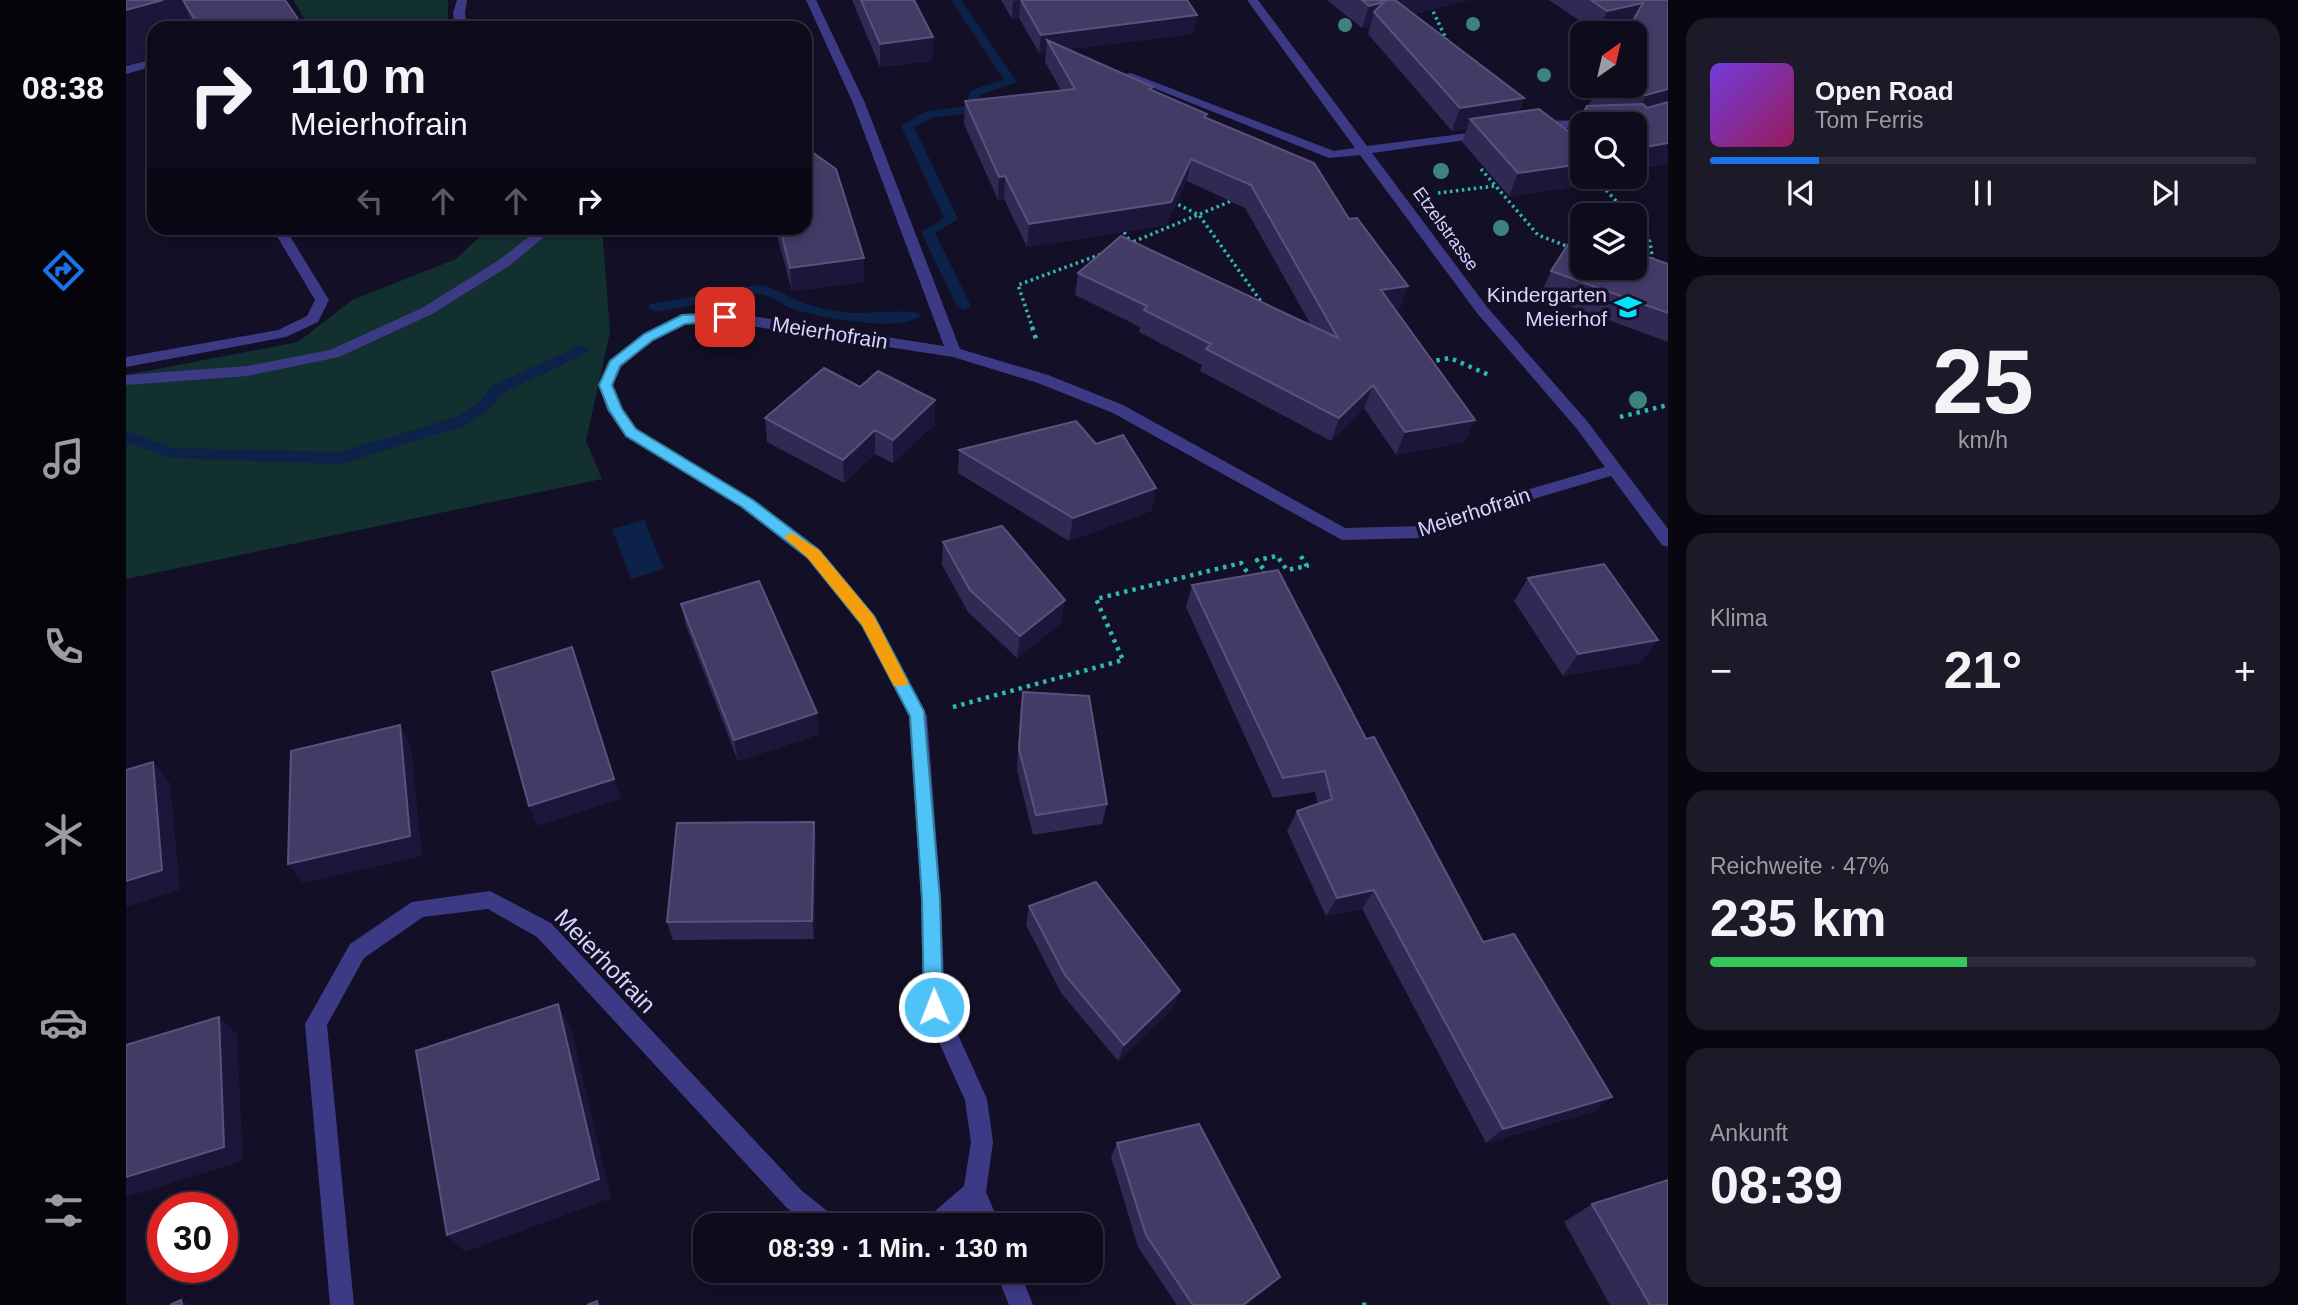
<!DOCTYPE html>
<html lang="de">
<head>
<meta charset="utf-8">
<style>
	:root { --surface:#0e0b1c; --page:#1c1929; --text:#f1f3f6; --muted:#9b9ba3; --line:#2e2b3b; --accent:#1a73e8 }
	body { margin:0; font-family:Helvetica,sans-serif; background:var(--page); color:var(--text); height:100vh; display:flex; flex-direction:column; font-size:26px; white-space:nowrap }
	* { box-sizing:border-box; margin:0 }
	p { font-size:23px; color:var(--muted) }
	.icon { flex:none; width:38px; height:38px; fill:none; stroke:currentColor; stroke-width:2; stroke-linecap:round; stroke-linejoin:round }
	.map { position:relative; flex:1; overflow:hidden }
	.panel { display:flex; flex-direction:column; gap:18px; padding:18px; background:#08060f; width:630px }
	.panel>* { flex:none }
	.guide { position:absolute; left:21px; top:21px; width:665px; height:214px; border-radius:21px; box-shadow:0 4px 10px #0003,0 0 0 2px var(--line); background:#0e0b1c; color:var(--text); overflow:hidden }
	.needle { width:46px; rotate:34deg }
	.tools { position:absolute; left:1444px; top:21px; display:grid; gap:14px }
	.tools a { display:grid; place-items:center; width:77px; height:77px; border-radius:14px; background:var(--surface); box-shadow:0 4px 10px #0003,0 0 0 2px var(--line); font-size:35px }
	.speed { position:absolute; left:21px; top:1192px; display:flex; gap:14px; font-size:35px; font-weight:700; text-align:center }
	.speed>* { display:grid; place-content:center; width:91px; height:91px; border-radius:50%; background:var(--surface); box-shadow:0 4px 10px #0003,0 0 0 2px var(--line); line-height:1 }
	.speed .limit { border:10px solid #d22; background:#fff; color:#111 }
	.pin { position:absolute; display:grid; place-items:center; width:60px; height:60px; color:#fff; margin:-30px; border-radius:14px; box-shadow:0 4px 10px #0006 }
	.me { position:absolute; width:77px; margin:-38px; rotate:359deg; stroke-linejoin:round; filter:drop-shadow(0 0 5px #0008) }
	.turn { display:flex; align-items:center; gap:24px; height:147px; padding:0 28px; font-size:32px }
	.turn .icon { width:91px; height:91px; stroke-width:2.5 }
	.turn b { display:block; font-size:49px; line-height:60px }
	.lanes { display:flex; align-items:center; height:66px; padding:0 28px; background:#0003; justify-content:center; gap:35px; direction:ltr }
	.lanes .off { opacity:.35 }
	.big { font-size:52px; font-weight:700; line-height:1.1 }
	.panel .widget { flex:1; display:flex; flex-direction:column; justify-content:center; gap:10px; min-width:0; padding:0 24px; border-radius:21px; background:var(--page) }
	.panel .dial { align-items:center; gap:0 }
	.dial b { font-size:91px; line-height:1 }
	.song { display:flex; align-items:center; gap:21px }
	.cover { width:84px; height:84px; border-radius:10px; background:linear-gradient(135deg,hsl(260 70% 55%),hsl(330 70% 35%)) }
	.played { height:7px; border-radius:4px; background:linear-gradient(90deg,var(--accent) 20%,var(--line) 20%) }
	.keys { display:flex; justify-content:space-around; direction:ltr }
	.heat { display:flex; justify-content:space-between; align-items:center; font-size:38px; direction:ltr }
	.charge { height:10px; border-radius:5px; background:linear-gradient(90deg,#34c759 47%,var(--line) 0) }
	.trip { position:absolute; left:567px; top:1213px; width:410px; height:70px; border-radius:21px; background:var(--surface); box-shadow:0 4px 10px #0003,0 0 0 2px var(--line); font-weight:700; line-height:70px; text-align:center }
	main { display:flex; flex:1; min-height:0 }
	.dock { display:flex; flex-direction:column; width:126px; justify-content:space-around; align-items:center; background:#06040b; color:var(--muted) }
	.dock .icon { width:49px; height:49px }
	.dock .selected { color:var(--accent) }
	.dock b { font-size:32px; color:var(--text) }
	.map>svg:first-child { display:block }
	.green { fill:#12302f }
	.water { fill:#0c2248 }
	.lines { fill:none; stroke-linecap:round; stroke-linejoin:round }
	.stream { fill:#0c2248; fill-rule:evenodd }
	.path-far2 { stroke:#2fb8b0; stroke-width:3.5; stroke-dasharray:2.5 3.5; stroke-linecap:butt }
	.path-far1 { stroke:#2fb8b0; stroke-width:4.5; stroke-dasharray:3.5 5; stroke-linecap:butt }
	.path { stroke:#2fb8b0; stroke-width:5; stroke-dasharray:4.5 6; stroke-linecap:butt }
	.service { fill:#3d3a85; fill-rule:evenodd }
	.minor { fill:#3d3a85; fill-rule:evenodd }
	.tree { fill:#3d827b }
	.wall { fill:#312854 }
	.shaded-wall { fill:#1d163a }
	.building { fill:#433a66; stroke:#5a527e; stroke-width:2 }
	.route { fill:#4fc3f7; stroke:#337fa1; stroke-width:2 }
	.slow { fill:#f59e0b }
	.labels { text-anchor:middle; stroke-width:7; stroke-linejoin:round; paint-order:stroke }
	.far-street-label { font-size:18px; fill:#d9d4ff; stroke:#130f26 }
	.poi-label { font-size:21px; fill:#d9d4ff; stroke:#130f26; text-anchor:end }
	.street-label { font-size:21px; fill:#d9d4ff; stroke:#130f26 }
	.near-street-label { font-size:24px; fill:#d9d4ff; stroke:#130f26 }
</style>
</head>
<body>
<main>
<nav class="dock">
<b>08:38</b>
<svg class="icon selected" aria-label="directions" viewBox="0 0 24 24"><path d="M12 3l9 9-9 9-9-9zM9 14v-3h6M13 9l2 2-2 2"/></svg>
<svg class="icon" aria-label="music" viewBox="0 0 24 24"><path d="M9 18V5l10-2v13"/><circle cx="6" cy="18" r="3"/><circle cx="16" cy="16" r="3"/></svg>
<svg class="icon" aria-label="phone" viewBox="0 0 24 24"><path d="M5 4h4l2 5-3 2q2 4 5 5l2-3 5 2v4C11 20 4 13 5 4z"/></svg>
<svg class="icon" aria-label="climate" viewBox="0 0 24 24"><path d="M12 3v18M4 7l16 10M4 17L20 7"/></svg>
<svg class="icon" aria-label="car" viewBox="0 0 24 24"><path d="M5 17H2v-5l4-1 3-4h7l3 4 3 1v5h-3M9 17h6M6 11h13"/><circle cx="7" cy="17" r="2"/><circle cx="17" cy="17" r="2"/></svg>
<svg class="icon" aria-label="filters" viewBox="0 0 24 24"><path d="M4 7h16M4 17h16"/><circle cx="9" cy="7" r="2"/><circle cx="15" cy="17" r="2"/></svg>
</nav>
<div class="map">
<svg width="1542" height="1305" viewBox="0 0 1542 1305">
	<rect width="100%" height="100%" fill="#130f26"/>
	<path class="green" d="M167,0H322V28H184Z
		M363,228H476L484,332L460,441L476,479L0,579V375L172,342L226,300L330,259Z"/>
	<path class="water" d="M518,520L538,569L505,579L486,529Z"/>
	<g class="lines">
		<path class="stream" d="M825,0H835L891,82L854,95L848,112L805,118L788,127L832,219L809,233L845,306L838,310L831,306L795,232L818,218L775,126L798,112L839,106L845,90L878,80Z
			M632,285C648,286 658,295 673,301C689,308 708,311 726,313C740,314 788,308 795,315C776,334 691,317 667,309C655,305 646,295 632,294L529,312L522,307L524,304Z
			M456,345L461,347L463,350L461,353L377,393L363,410L338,426L214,464L44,458L0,442V431L45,448L214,452L328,418L353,402L367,385Z"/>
		<path class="path-far2" d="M1294,0L1306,9L1322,43
			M1355,169L1412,235L1456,252
			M1468,177L1503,215
			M1312,193L1369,186
			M1047,202L1073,215L1139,307
			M1508,221L1524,242L1527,262
			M995,227L1005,243
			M1002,244L1110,199
			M907,329L892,285L978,253"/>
		<path class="path-far1" d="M906,327L910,339
			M1302,362L1324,358L1363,375
			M1494,417L1542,405
			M1137,574L1140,573L1131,560L1151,556L1161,570L1181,566L1173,553
			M827,707L997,660L970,599L1115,563L1125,578"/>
		<path class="path" d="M1236,1305H1241"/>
		<path class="service" d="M331,0H341L339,13L341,28H329L327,13Z
			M28,59V66L0,74V66Z
			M146,228H159L203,300L192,322L160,337L0,367V357L152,330L181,316L189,300Z
			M414,228H429L383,266L306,314L213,357L121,376L0,385V375L121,366L204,350L296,308L373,260Z"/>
		<path class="minor" d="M680,0H690L739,103L834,349L922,375L997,405L1219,528L1296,526L1359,502L1479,467L1451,429L1351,313L1234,155L1203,158L995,75L1005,73L1208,151L1229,148L1121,0H1132L1241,146L1366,130V136L1362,137L1246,153L1361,307L1461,421L1542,529V547L1536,545L1485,476L1370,510L1297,538L1216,540L987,413L912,383L827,357L599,322L559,323L527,340L495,367L487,385L496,409L510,429L628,500L693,550L748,616L801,716L815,899L819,1006L861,1099L867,1142L860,1192L874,1225H850L845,1211L828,1225H798L802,1217L838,1186L845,1142L839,1100L797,1007L795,899L783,716L736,626L681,558L616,508L500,437L481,410L473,385L484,361L517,334L556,314L599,312L818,346L727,103Z
			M1473,120L1479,124H1456V128L1410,129L1404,125L1410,121Z
			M364,891L425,923L676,1191L709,1217L713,1225H682L660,1207L411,937L362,909L297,917L238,958L201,1025L228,1305H204L179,1024L224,944L286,902Z
			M869,1270H893L907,1305H883Z"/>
	</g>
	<g class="tree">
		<circle cx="1347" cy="24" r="7"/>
		<circle cx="1219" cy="25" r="7"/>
		<circle cx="1418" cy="75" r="7"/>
		<circle cx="1315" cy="171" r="8"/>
		<circle cx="1375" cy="228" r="8"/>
		<circle cx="1512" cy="400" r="9"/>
	</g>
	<path class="wall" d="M0,0H159L178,28H28Z
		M726,0H788L807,37L806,61L754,67Z
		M875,0H1061L1071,15L1067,34L942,49L1027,87L1026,90L1080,118L1223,219L1282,286L1274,308L1268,309L1349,420L1338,442L1270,455L1238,408L1205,441L1074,371L1076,365L1013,332L1014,327L949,295L952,273L1185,325L1119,208L1061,181L1040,225L901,247L878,199L872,200L838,124L839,101L935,90L919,62L920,52L913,53L893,18L886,19Z
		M1201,0H1343L1288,14L1398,98L1393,112L1446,134L1462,106L1504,25L1472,33L1423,0H1542V163L1508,170V124L1473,177L1470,184L1383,196L1336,142L1341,128L1326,131L1242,34L1244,26L1236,28Z
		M649,228H679L738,258V282L666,291Z
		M1542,264V342L1414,295L1425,271Z
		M734,387L809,400V424L767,463L749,454L718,483L641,442L639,418Z
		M833,450L1030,488L1025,511L943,541L832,473Z
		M817,542L935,623L891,658L842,612L816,565Z
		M1402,578L1516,662L1437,676L1388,601Z
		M1066,585L1240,739L1357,942L1486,1097L1466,1112L1360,1143L1236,909L1200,916L1161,831L1171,811L1192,804L1189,792L1147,798L1060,607Z
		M555,604L693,734L612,761L560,626Z
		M897,692L981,804L976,824L907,835L891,770L894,713Z
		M688,822L690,842L688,939L547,940L541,922Z
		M903,906L1046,1009L992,1061L935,993L900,925Z
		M991,1143L1154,1277L1142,1288L1120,1305H1051L1012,1247L985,1157Z
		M1466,1204L1542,1305H1484L1438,1222Z"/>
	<path class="shaded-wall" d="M37,0H56L69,28H28V58L0,65V10Z
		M895,0L893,18L886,19L887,1Z
		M1268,0H1343L1261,21Z
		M1258,2L1248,12L1244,26L1236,28L1243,6Z
		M1517,3L1507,25L1472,33L1481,11Z
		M1071,15L1067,34L927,51L921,40L920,52L913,53L915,35Z
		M807,37L806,61L754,67V44Z
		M1542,89V108L1509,117L1520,95Z
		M1398,98L1389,121L1344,119L1341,128L1326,131L1334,108Z
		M1542,143V163L1508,170V149Z
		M1065,159L1061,181L1040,225L901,247L903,224Z
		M1456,164V177H1473L1470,184L1383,196L1392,173Z
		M879,176L878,199L872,200L873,177Z
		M738,258V282L666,291L664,268Z
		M1282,286L1274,308L1247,313L1255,290Z
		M1247,385L1238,408L1205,441L1213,418Z
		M809,400V424L767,463V440Z
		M1349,420L1338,442L1270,455L1279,432Z
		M749,430V454L718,483L717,460Z
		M1030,488L1025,511L943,541L947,518Z
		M939,600L935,623L891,658L894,636Z
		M1532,640L1516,662L1437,676L1452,654Z
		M446,647L495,799L411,826L403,806Z
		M691,713L693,734L612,761L608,740Z
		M274,725L285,746L296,856L177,883L162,864Z
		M27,762L44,783L54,889L0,907V881Z
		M688,822L690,842L688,939L686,921Z
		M1248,890L1236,909L1200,916L1211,898Z
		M1054,991L1046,1009L992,1061L998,1045Z
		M432,1004L445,1028L485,1198L339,1252L321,1235Z
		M93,1017L111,1034L117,1161L0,1197V1177Z
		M1486,1097L1466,1112L1360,1143L1377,1129Z
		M1154,1277L1142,1288L1120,1305H1117Z
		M55,1300L65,1305H56Z"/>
	<path class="building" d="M0,0H37L0,10Z
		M57,0H159L178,28H74Z
		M735,0H788L807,37L754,44Z
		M895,0H1061L1071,15L915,35Z
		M1236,0H1269L1398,98L1334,108L1248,12L1258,2L1243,6Z
		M1465,0H1542V89L1520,95H1467L1472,86H1508V33H1500L1517,3L1481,11Z
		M921,40L1027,87L1023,89L1081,114L1078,117L1188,163L1223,219L1231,218L1282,286L1255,290L1349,420L1279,432L1247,385L1213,418L1080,349L1085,344L1018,310L1021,306L952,273L995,236L1212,338L1125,185L1065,159L1045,202L903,224L879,176L873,177L839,101L949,89Z
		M1542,102V143L1508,149V124H1456V164L1392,173L1344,119L1413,109L1446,134L1461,106L1517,104L1521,108Z
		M679,147L710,169L738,258L664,268L654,228H679Z
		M1450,232L1456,234V268H1508V252L1542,264V313L1425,271Z
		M698,368L734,387L752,371L809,400L767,440L749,430L717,460L639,418Z
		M950,421L970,444L997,435L1030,488L947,518L833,450Z
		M876,526L939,600L894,636L844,590L817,542Z
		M1478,564L1532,640L1452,654L1402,578Z
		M1152,570L1240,739L1248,737L1357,942L1388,934L1486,1097L1377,1129L1248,890L1211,898L1171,811L1206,799L1199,771L1157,778L1066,585Z
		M633,581L691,713L608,740L555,604Z
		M446,647L488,779L403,806L366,672Z
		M897,692L963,696L981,804L910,815L893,749Z
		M274,725L284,836L162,864L165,751Z
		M27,762L36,870L0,881V770Z
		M688,822L686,921L541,922L551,823Z
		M970,882L1054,991L998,1045L939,975L903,906Z
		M432,1004L473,1179L321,1235L290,1051Z
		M93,1017L98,1147L0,1177V1045Z
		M1073,1124L1154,1277L1117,1305H1067L1020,1235L991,1143Z
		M1542,1180V1305H1524L1466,1204Z
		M55,1300L56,1305H44Z
		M471,1301L472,1305H461Z"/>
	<path class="route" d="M599,313L604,314V320L559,324L527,340L494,366L486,385L496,409L510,429L627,500L693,550L748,616L798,711L814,899L817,1007L814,1014L808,1016L801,1014L798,1007L796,899L784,716L736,625L682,558L616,507L500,436L483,410L473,385L484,361L518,334L556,315Z"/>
	<path class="slow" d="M666,533L693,550L748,616L782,682L780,686H768L736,625L682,558L659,538L661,534Z"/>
	<defs>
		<symbol id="school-bare" viewBox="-9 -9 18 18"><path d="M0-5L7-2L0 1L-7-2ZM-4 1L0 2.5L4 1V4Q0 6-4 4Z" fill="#00e5ff" stroke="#130f26" stroke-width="2.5" paint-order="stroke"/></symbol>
	</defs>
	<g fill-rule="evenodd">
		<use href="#school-bare" x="1483" y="288" width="38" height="38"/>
	</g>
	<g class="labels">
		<g class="far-street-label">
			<text transform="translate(1320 229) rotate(54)" y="6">Etzelstrasse</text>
		</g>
		<g class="poi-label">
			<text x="1481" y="302">Kindergarten<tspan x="1481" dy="24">Meierhof</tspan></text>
		</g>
		<g class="street-label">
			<text transform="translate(704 333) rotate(9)" y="7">Meierhofrain</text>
			<text transform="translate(1348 512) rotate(-18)" y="7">Meierhofrain</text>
		</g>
		<g class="near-street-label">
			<text transform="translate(479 961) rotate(46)" y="8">Meierhofrain</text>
		</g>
	</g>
</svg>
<div class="tools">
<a><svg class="needle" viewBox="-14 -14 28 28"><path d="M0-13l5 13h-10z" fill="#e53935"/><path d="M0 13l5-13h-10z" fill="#9b9ba3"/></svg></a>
<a><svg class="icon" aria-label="search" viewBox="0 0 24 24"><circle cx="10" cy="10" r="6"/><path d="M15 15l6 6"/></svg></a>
<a><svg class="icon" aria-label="layers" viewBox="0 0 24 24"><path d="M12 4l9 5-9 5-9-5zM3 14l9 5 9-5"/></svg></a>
</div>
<div class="speed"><div class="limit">30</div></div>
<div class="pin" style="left:599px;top:317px;background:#d93025"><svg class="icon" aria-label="arrive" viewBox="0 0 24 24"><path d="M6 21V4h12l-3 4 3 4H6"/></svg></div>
<svg class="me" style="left:808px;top:1007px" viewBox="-20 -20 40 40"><circle r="17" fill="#4fc3f7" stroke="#fff" stroke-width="3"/><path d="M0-11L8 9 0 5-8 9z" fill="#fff"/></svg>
<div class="trip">08:39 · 1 Min. · 130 m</div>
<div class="guide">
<div class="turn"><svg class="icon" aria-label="right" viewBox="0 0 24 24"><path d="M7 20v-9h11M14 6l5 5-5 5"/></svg><div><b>110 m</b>Meierhofrain</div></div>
<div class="lanes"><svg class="icon off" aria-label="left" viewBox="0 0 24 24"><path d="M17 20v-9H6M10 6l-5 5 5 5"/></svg><svg class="icon off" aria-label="ahead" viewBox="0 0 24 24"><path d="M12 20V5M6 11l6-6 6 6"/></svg><svg class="icon off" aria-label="ahead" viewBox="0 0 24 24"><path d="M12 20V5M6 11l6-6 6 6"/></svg><svg class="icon" aria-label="right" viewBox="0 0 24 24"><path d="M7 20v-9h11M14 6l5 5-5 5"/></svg></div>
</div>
</div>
<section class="panel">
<div class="widget">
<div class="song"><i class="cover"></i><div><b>Open Road</b><p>Tom Ferris</p></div></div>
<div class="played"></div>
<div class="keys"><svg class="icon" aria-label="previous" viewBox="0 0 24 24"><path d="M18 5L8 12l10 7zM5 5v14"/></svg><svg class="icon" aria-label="pause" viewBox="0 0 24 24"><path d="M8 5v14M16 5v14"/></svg><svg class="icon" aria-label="next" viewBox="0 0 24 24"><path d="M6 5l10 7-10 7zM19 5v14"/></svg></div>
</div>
<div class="widget dial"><b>25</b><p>km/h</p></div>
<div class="widget"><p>Klima</p>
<div class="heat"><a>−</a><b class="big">21°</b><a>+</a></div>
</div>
<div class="widget"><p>Reichweite · 47%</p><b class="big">235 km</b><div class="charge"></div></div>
<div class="widget"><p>Ankunft</p><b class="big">08:39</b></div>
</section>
</main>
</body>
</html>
